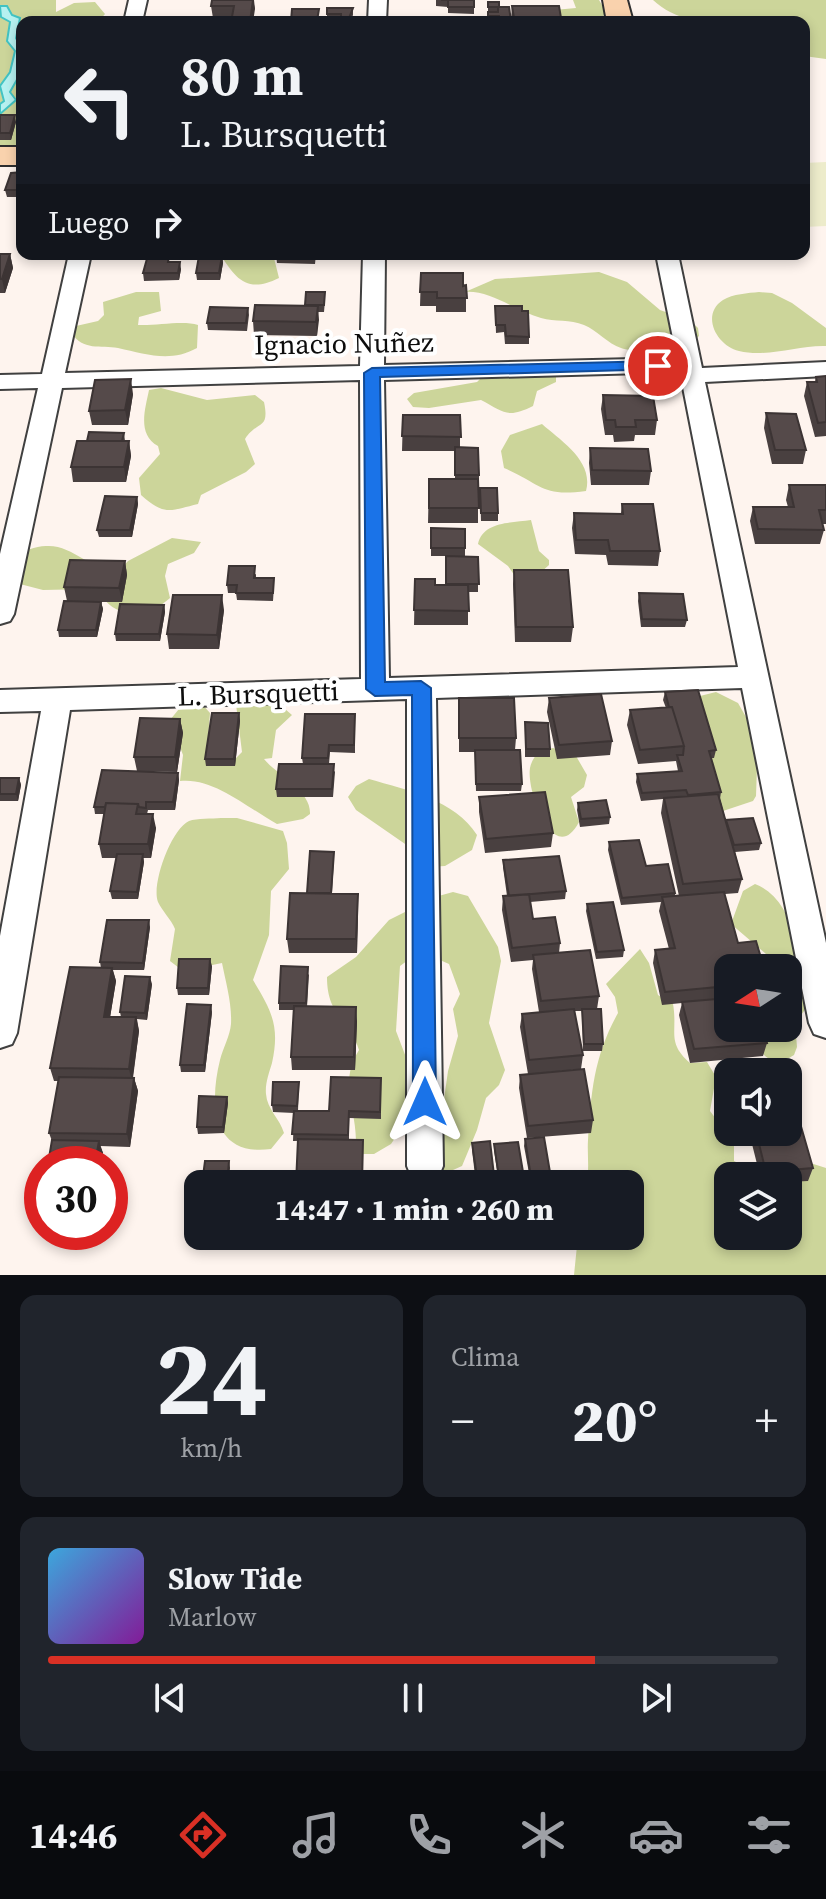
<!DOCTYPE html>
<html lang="es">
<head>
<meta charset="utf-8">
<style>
	:root { --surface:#171b24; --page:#20242c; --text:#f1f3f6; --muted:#9ea1a6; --line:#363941; --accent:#d93025 }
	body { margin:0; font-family:"Source Serif 4",serif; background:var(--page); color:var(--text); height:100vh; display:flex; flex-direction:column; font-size:30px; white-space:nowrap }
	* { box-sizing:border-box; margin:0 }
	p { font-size:26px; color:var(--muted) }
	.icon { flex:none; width:44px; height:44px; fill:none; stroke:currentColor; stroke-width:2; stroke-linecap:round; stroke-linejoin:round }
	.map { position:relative; height:1275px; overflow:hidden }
	.panel { display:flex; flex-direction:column; gap:20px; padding:20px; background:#0d0f14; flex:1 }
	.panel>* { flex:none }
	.hud { position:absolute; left:16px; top:16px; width:794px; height:244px; border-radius:16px; box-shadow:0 4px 12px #0003; background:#171b24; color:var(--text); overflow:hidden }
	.needle { width:52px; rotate:258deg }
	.fabs { position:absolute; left:714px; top:954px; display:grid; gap:16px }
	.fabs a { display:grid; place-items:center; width:88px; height:88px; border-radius:16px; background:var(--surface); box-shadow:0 4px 12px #0003; font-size:40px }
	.speed { position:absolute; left:24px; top:1146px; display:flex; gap:16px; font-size:40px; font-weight:700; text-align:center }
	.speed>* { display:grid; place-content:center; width:104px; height:104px; border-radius:50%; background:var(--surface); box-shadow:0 4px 12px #0003; line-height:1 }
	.speed .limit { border:12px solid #d22; background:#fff; color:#111 }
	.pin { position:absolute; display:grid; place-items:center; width:68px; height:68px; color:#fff; margin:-34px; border:4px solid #fff; border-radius:50%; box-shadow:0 2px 8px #0007 }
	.me { position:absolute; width:88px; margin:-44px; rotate:0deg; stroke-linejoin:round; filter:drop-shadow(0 0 6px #0008) }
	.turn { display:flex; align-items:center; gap:28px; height:168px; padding:0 32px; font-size:36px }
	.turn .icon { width:104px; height:104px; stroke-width:2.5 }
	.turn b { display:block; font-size:56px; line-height:68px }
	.then { display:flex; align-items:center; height:76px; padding:0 32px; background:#0003; gap:16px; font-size:30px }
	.big { font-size:60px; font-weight:800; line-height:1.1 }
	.panel .tile { flex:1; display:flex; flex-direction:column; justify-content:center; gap:12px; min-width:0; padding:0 28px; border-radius:16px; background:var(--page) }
	.panel .dial { align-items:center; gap:0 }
	.dial b { font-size:104px; line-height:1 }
	.song { display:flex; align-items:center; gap:24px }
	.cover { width:96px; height:96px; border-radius:12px; background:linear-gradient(135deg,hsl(200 70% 55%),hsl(290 70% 35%)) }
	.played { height:8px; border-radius:4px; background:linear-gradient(90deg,var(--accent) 75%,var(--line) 75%) }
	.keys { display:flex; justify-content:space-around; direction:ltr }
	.heat { display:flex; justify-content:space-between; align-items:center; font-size:44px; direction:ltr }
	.panel .tiles { flex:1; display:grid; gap:20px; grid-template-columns:1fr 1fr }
	.tile:last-child { grid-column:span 2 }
	.trip { position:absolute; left:184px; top:1170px; width:460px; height:80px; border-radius:16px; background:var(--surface); box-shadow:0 4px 12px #0003; font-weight:800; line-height:80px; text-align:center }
	.tabs { display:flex; height:128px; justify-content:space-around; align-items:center; background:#090b0e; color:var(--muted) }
	.tabs .icon { width:56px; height:56px }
	.tabs .current { color:var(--accent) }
	.tabs b { font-size:36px; color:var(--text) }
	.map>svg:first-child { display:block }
	.forest { fill:#ccd59a }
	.pitch { fill:#edeccb }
	.water { fill:#b6f1f0; stroke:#42c3c3; stroke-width:2 }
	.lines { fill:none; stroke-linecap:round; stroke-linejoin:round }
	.street-casing { stroke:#404040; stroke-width:4 }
	.secondary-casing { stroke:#2f2f2f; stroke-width:4 }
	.street { fill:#fff; fill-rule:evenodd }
	.secondary { fill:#f9d2ad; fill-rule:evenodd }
	.wall { fill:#494040 }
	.shaded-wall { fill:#3c3434 }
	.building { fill:#554a4a; stroke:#3c3434; stroke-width:2 }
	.route { fill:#1a73e8; stroke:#114b97; stroke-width:2 }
	.labels { text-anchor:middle; stroke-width:8; stroke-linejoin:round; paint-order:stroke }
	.street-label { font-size:28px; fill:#0d0d0d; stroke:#fff }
</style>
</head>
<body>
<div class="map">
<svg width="826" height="1275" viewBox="0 0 826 1275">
	<rect width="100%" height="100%" fill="#fef4ee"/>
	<path class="forest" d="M0,0H56V12L74,3L95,2L105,14L98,22H22V90L18,91L22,101V148L0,146Z
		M573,0H599L605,10L602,22L554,17V10L576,8Z
		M653,0H826V59L804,56V22C756,22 690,35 653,0Z
		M220,254H273L279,278C247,294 236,279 220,254Z
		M599,272L627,282L660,310L691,321L698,328L699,336C686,350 639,354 621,348C608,344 597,330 584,325C570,319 555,322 541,318C516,311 490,290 465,292L495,279Z
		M136,292H159L161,311L139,317L138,325C156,326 183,320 198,325L197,348C170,363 146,354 118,348C101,345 82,351 72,333L76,326L98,321L104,315L103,302Z
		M759,292L772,293L792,303L826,328V346C798,345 767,358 739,351C717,346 700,315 723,300C733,294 748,293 759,292Z
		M556,375V382L537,391L533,406C507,419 504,412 481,400L429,408L413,407L407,399L414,393L477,382L483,376Z
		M161,388L207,400L255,395L264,402C270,431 257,420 245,439L255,464L246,472L201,495L198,504C169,511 165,516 141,495L139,478L160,454L158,446C137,434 145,410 149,390Z
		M542,424C561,441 594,461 586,491C541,497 543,485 504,468L501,451L510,435Z
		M531,520L539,551L549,560V565L530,582L517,579L508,566L478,544C483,521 512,523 531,520Z
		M172,538L201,542L194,553L168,564L165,576L170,598C157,610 133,619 116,609C106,604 101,594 91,589L43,590L16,583L14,554C24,552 35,546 46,546C73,544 91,572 119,571L128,561Z
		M716,692L738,703L758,738L756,796L753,801L723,811L715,808L696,697Z
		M271,697L292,715L276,730L272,758L264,759C278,776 311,790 310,814L303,819L277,824C249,809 214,777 180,781L183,755L170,720L183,704L201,703L210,713L208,739L233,761L242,752L236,704Z
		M553,748L576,756L587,775L584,787L571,797L579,822C554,869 526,791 530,768C531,762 535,756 539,751Z
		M369,779C407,790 455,800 477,835L472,850L445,866L428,867L408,846L356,810L348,797L356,786Z
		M221,818H237L283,831L287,843L289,869L271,891L269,935L253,980C272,1011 280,1027 272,1063C269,1073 265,1084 266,1094C267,1109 280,1119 284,1133L271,1149C212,1157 209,1104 220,1060C223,1048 230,1036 231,1024C232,1004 226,983 222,963L183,971L170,961L175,929C171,919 162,911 158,902C151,885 171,829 189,821C197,818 212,819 221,818Z
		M755,884C797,900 800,965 810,1003L795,1023L797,1047L794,1055C768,1072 758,1049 748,1028H788V968H773L766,954L731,924L743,891Z
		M453,892L468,896L498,947L501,961L489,1023L505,1070L499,1085L486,1098L477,1130L462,1166L444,1174L436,1156L448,1071L458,1036L453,1009L460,994L449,964L433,957L415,955L400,966L396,1031L407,1060L411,1092L407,1111L401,1129L391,1144L374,1154H355C361,1114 336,1086 359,1050C349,1017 327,1017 327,977L356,957L389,920L435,897Z
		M640,949L649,963L658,995L673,1004C678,1032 666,1042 690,1063L707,1062L716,1077L710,1111L734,1143V1161L764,1176H728V1236H788V1176L804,1161L826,1168V1275H574L578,1236H630V1184H586C590,1169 587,1156 588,1140C591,1092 594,1056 618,1013L615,997L606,984Z"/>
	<path class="pitch" d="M826,162V226L804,227V163Z"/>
	<path class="water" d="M0,6H7L12,15L20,18L16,38L22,49L19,76L10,92L16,100L0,114V104L4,101L0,86L10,72L15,51L7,41L10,22L1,17Z"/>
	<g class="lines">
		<defs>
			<path id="street" d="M129,0H147L142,22H124Z
				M369,0H387L386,22H368Z
				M69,254H91L65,373L360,366L363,254H385L384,365L677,358L656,254H678L702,368L826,362V376L705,382L826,943V1038L814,1034L809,1023L742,688L436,698L443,1166L438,1178L425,1184L412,1178L407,1166V699L70,710L17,1033L12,1044L0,1048V936L41,711L0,712V690L361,679L360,380L62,388L14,614L10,621L0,624V554L38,388L0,389V375L42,374ZM680,372L738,667L389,678L384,380Z"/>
			<path id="secondary" d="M603,0H627L633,22H607Z
				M0,147H22V165H0Z"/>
		</defs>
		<use href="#street" class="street-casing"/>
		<use href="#secondary" class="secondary-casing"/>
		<use href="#street" class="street"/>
		<use href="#secondary" class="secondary"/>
	</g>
	<path class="wall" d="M212,0H254L255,9L231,20V18H213L211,6Z
		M436,0H474V14L448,13V7L436,6Z
		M488,2L499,7L511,21L512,6L561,18V20L566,22H488Z
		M327,8H353V15L350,22H341V20H327Z
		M0,115L16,122L11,140H0Z
		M22,172V197H7L5,190Z
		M0,254H10L13,268L5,293H0Z
		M276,254H316L315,264L277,263Z
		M222,256L223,263L220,280H197L196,273Z
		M170,262L181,269L179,280L144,281L143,273Z
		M421,273L466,285V312H436V306H420Z
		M325,300L324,312H318L317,336L254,335L253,321Z
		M495,306L522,311L529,337V344H505L504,332L496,333Z
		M248,308L249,315L247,331L208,330L207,323Z
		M826,376V436L815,437L804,396L807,382H815L816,377Z
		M133,394L128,425H92L89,411Z
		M603,395L657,420L655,435H635L634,441L614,442L613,435H605L601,409Z
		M766,413L806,450L803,464H772L764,428Z
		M403,415H460V447L479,475V482H478V523H428L429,479H455V451H402Z
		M124,433L125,441H129L131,456L126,482H73L71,467L87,441Z
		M590,448L651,471L649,485H591L589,463Z
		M789,485H826V524H822L824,530L820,544H755L750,521L753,507H788L786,500Z
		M480,488L498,513V521H481Z
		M137,497L138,504L132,537H99L97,530Z
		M622,504L660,551L658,566L608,565L606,555L575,554L572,528L574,513H621Z
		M431,528L465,529V556H431Z
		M446,556L478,557V592H468V625H414L415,579L435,585H446Z
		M125,561L127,575L122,602H101L103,609L97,637H59L58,630L67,601L64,587Z
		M514,570L573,627L571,642H515L513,584Z
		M256,574V578L274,586L273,601L237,600L236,593H228L227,585Z
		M639,593L687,620L685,627H641L638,601Z
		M164,605L165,612L160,641H116L115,634Z
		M224,610L219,649H169L167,634Z
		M665,692L716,750L714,758H711L721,792L720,799L726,821L761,843L759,850L735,852L742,879L738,893L725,894L728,968V1028L767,1043L763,1056L690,1063L679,1015L682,1003L662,1005L653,963L655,950L669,949L659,911L661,902L621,905L608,850L609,842L646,866L675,893V896H679L661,813L663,799L641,801L636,782L637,774L678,771L676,761L638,764L627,725L630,710L666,708L663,700Z
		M459,698L516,738L515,750L522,784L521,791H476L475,752H459Z
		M549,698L612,741L610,755L557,759L547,712Z
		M239,713L240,721L235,766H206L205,759Z
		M355,714V753L330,752L329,764L335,772L333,797H277L276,789L303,764L302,758Z
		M180,719L183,733L177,772L137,771L134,757Z
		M525,722L550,749V757H525Z
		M178,773L179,780L175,810H148L147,814L156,828L151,858H143L144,862L138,899H112L110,891L116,858H102L99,844L104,814H95L94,807Z
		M0,778H19L21,785L18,801H0Z
		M479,797L553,833L551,847L485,853L479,812Z
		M578,803L610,817L609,824L580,827L577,810Z
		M334,859L332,893L358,908L357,953H289L287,939L307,893Z
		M503,860L566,891L565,899L530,902L533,919L560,943L559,953L599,996L597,1009L603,1044L602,1051H583L582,1011H574L583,1055L581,1069L528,1074L520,1027L522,1014L539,1012L532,969L533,960L511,962L502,910L503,896H507L503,867Z
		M587,904L624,950L623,957L596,959L586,911Z
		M150,927L144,970H113L116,981L110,1017H121L120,1012L152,984L147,1020L137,1019L139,1031L133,1078H134L138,1091L130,1147L100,1146L103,1153L101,1164H48L52,1141L49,1133L58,1081H54L50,1068L101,968L100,962Z
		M212,966L209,995H178L177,988Z
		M309,974L307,1007L357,1021L355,1070H292L291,1057L294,1010H279V1003Z
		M212,1012L205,1072H181L180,1065Z
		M520,1075L593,1120L591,1133L527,1138L519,1088Z
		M381,1078V1119L349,1118V1140L293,1141L294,1113L273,1112L272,1105L299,1082L298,1111H329Z
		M227,1097L228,1103L224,1133L198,1134L197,1127Z
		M788,1111L789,1117L813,1168L808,1181L788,1182V1176H760L749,1132H788Z
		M525,1139L552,1184H531L524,1146Z
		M472,1143L495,1184H476L472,1150Z
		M494,1144L525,1184H499L494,1150Z"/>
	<path class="shaded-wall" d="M253,0L255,9L253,22H250Z
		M15,115L16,122L11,140L10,133Z
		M10,254L13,268L5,293L2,279Z
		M222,256L223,263L220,280L219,273Z
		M180,262L181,269L179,280L178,273Z
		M318,306L319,320L317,336L316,322Z
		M131,379L133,394L128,425L125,410Z
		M129,441L131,456L126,482L124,467Z
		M137,497L138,504L132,537L130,530Z
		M125,561L127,575L122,602L119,588Z
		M222,595L224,610L219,649L217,635Z
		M101,602L103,609L97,637L96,630Z
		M164,605L165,612L160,641L159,634Z
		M239,713L240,721L235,766L234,759Z
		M180,719L183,733L177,772L175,757Z
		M178,773L179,780L175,810L173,802Z
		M19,778L21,785L18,801L16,794Z
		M153,814L156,828L151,858L148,844Z
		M143,854L144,862L138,899L137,892Z
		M358,894V908L357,953L356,939Z
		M149,920L150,927L144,970L143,963Z
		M210,959L212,966L209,995L208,988Z
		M112,968L116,981L108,1030L104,1017Z
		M150,977L152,984L147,1020L145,1013Z
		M211,1005L212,1012L205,1072L204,1065Z
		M356,1007L357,1021L355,1070L354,1057Z
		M136,1017L139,1031L132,1082L129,1069Z
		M134,1078L138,1091L130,1147L127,1134Z
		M227,1097L228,1103L224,1133L223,1127Z
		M99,1141L103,1153L101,1164H95Z
		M229,1161L230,1168L228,1184H227Z"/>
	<path class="building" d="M212,0H253L250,22H231L234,6H211Z
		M441,0H474V7H448V0Z
		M488,2H499V7H488Z
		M512,6H559L561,18H514Z
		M498,7H509L511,21L510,22H500L499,16H488V12H498Z
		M327,8H353L349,18H341V14H327Z
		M292,9H319L317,21H291Z
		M464,17H482L483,22H464Z
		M211,20H231V22H211Z
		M566,20V22H510V21Z
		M0,115H15L10,133H0Z
		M22,172V190H5L11,173Z
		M0,254H10L2,279H0Z
		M148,255H169L168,262H180L178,273H143Z
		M199,256H222L219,273H196Z
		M421,273H463V286L466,285L467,298H437V292H420Z
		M306,292H325L324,305H305Z
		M255,305L318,306L316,322L253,321Z
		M495,306H522V311H528L529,337L506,336L505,325H496Z
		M210,307L248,308L246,323H207Z
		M826,376V422L818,423L807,382H817L816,377Z
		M131,379L125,410L89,411L95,380Z
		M603,395L653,396L657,420H635L636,427H616L615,420H606Z
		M766,413L796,414L806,450H775Z
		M403,415H460L461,437L402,436Z
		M89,432L124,433L122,441H87Z
		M77,441H129L124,467H71Z
		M455,447L478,448L479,475H455Z
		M590,448L648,449L651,471L592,470Z
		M429,479H478L479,508H429Z
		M789,485H826V510H819L824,530L758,529L753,507H794Z
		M480,488H497L498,513H481Z
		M105,496L137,497L130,530H97Z
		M622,504H653L660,551H610L608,540H576L574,513L623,514Z
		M431,528L465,529V548H431Z
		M446,556L478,557L479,584H446Z
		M70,560L125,561L119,588L64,587Z
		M229,566H255L254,578H274L273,593H236L237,585H227Z
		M514,570H568L573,627H516Z
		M415,579H435V585H468L469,611L414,610Z
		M639,593L683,594L687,620L642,619Z
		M173,595H222L217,635L167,634Z
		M64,601L101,602L96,630H58Z
		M120,604L164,605L159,634H115Z
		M698,690L716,750L709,751L721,792L688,795L686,790L642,793L637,774L682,771L677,755H683L684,746L672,707H669L665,692Z
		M601,694L612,741L559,745L549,698Z
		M459,698H514L516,738H459Z
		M672,707L684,746L640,750L630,710Z
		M212,713H239L234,759H205Z
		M305,714H355L354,745H329L328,758H302Z
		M140,718L180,719L175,757H134Z
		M525,722L548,723L550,749H526Z
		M475,750H520L522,784H476Z
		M279,764H334L332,789H276Z
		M102,770L178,773L173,802H146V808L139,807L138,804L106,803L105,807H94Z
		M0,778H19L16,794H0Z
		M545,792L553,833L486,839L479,797Z
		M718,794L742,879L683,884L664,798Z
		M606,800L610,817L581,819L578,803Z
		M106,803L138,804L136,814H153L148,844H99Z
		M753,818L761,843L734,845L726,820Z
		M639,840L646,866L668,864L675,893L622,898L609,842Z
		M310,851L334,852L331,893H307Z
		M117,854H143L137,892L110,891Z
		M559,856L566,891L509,896L503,860Z
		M724,892L738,943L756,941L764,968H728V986L665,992L655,950L675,948L662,897Z
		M290,893L358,894L356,939H287Z
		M529,894L533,919L555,917L560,943L512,948L503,896Z
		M613,902L624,950L597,952L587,904Z
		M107,920H149L143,963L100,962Z
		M590,950L599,996L541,1001L533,955Z
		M179,959H210L208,988H177Z
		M281,966L308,967L306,1003H279Z
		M70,967L112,968L104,1017H136L129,1069L50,1068Z
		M125,976L150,977L145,1013L120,1012Z
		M728,998V1028H763L767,1043L694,1049L682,1002Z
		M187,1004L211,1005L204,1065H180Z
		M294,1006L356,1007L354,1057H291Z
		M574,1009L583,1055L529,1060L522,1014Z
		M582,1009H601L603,1044H584Z
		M584,1069L593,1120L528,1126L520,1075Z
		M776,1069L777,1072H737Z
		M59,1077L134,1078L127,1134L49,1133Z
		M331,1077L381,1078L380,1112L349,1111L348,1135L292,1134L294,1111H329Z
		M273,1082H299L297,1106L272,1105Z
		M199,1096L227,1097L223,1127H197Z
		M798,1116L813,1168L766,1172L756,1132H788V1117Z
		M544,1137L552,1184H532L525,1139Z
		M298,1139L363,1140L362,1184H296Z
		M52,1140L99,1141L95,1164H48Z
		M490,1141L495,1184H478L472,1143Z
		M518,1142L525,1184H500L494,1144Z
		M205,1161H229L227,1184H202Z"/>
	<path class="route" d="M658,361L665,366L663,369L380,377L385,682L421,681L431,688L436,1102L433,1109L425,1113L416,1109L413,1102L412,695L375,696L366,689L364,373L372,368Z"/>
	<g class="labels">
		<g class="street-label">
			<text transform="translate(344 343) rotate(-1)" y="10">Ignacio Nuñez</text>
			<text transform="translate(258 693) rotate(-2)" y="10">L. Bursquetti</text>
		</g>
	</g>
</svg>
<div class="fabs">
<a><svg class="needle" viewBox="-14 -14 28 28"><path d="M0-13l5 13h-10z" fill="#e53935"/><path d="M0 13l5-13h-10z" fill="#9ea1a6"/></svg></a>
<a><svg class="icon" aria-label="sound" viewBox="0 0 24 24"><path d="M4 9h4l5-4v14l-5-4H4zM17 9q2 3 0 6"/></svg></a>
<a><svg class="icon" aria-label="layers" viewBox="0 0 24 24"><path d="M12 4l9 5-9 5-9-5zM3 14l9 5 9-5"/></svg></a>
</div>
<div class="speed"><div class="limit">30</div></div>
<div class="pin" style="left:658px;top:366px;background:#d93025"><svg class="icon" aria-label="arrive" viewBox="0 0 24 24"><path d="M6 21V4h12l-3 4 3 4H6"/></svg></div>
<svg class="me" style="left:425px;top:1102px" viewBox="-20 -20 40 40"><path d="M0-17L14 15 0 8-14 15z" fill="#1a73e8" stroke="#fff" stroke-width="4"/></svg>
<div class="trip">14:47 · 1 min · 260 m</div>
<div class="hud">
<div class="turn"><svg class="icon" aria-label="left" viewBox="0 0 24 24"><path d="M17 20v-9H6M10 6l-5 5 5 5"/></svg><div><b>80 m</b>L. Bursquetti</div></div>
<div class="then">Luego<svg class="icon" aria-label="right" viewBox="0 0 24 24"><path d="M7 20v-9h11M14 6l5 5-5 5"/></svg></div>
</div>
</div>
<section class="panel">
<div class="tiles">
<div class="tile dial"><b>24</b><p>km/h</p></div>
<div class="tile"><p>Clima</p>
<div class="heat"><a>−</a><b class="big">20°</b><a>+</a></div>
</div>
<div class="tile">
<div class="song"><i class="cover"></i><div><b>Slow Tide</b><p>Marlow</p></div></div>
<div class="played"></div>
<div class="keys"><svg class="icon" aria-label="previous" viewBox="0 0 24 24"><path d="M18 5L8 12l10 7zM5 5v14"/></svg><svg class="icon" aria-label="pause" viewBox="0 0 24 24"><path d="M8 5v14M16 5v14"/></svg><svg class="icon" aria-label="next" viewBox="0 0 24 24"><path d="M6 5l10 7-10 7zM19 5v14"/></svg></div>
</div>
</div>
</section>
<nav class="tabs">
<b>14:46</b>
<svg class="icon current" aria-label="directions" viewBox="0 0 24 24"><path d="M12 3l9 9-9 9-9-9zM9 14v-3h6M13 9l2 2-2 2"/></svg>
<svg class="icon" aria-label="music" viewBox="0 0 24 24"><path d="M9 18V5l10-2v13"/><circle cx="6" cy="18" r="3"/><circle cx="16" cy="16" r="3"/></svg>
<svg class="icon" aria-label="phone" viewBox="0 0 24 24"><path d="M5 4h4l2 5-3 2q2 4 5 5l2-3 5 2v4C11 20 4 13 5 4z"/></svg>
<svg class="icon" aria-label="climate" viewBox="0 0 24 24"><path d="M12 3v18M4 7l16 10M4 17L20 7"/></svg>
<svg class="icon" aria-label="car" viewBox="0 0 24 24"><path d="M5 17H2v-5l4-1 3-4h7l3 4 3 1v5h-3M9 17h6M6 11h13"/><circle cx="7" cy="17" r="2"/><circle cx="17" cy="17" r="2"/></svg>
<svg class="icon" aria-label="filters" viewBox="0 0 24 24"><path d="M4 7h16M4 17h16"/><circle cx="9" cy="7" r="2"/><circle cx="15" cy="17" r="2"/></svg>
</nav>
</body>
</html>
